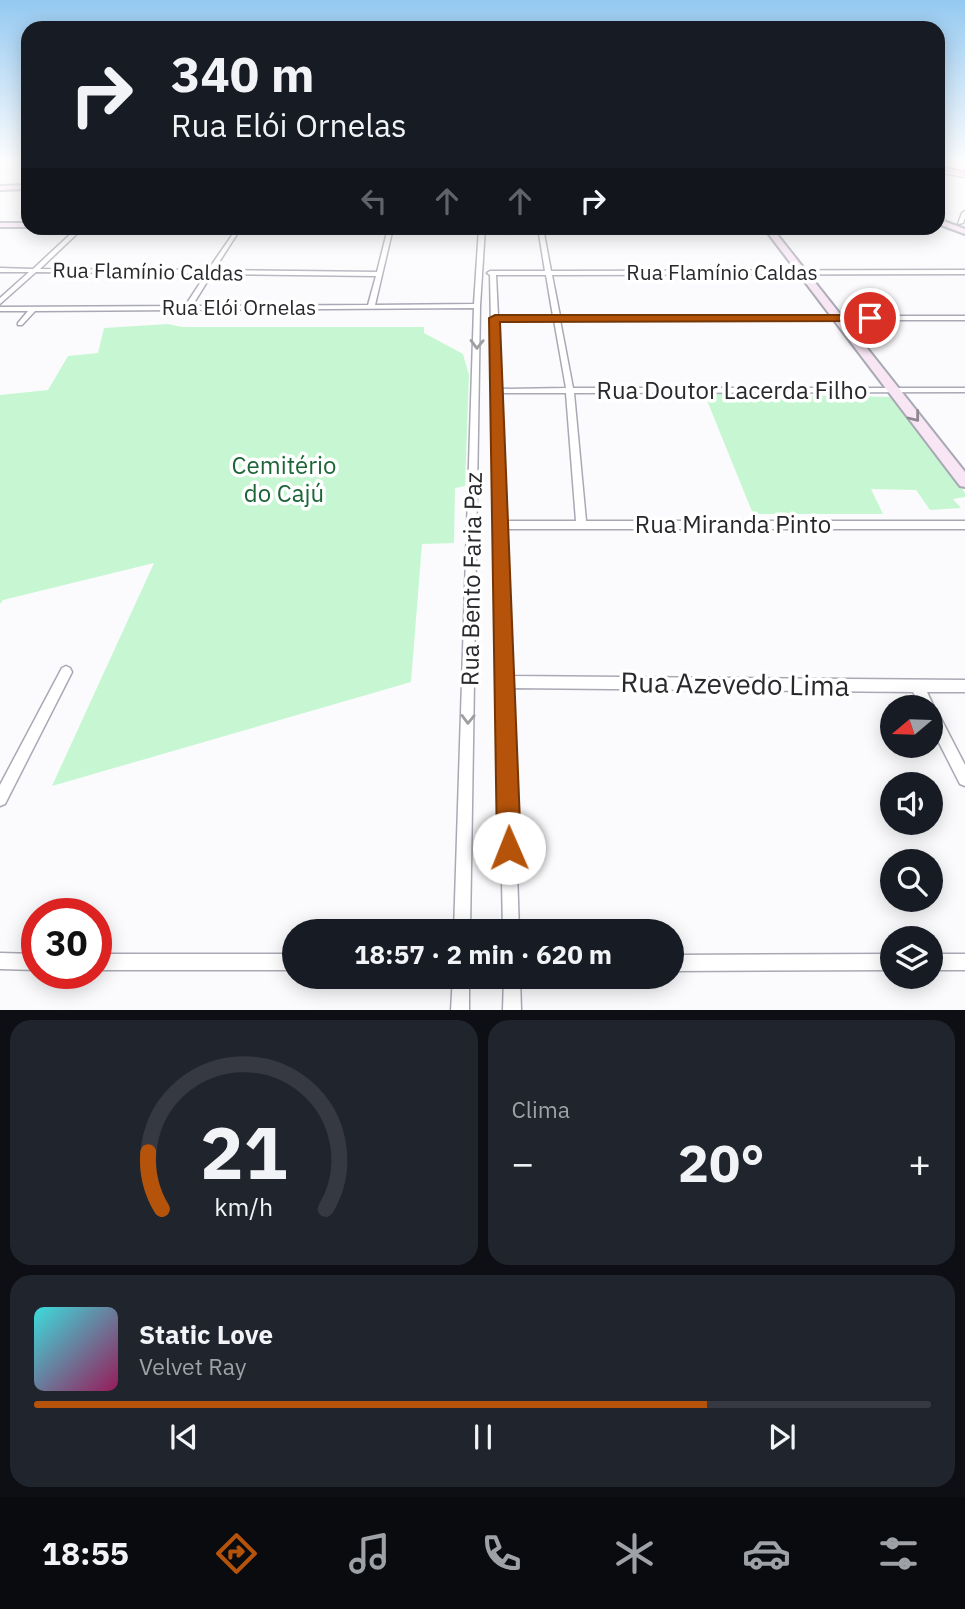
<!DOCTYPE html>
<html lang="pt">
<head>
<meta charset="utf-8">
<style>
	:root { --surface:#171b24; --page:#20242c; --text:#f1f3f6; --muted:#9ea1a6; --line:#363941; --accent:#b45309 }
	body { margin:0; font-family:"IBM Plex Sans",sans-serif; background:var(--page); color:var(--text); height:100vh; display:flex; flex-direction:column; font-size:26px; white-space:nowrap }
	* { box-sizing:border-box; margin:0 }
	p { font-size:23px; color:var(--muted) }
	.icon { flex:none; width:38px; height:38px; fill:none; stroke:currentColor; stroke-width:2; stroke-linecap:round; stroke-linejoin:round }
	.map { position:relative; height:1010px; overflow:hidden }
	.panel { display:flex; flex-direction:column; gap:10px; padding:10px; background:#0d0f14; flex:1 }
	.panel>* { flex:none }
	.hud { position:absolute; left:21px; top:21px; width:924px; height:214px; border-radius:21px; box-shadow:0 4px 18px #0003; background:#171b24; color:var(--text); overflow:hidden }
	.needle { width:46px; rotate:251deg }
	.controls { position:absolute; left:880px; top:695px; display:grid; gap:14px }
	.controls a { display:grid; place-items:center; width:63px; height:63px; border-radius:50%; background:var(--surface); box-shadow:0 4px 18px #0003; font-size:35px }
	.speed { position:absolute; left:21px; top:898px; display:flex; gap:14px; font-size:35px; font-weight:700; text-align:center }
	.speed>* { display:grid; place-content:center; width:91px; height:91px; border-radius:50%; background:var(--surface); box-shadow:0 4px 18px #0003; line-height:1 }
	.speed .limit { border:10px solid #d22; background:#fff; color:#111 }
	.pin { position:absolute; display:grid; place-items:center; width:60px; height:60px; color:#fff; margin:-30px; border:4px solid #fff; border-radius:50%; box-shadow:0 2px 7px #0007 }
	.me { position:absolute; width:77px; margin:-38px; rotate:359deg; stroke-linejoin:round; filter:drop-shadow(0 0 5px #0008) }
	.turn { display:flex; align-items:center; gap:24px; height:147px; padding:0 35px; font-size:32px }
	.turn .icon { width:91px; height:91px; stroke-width:2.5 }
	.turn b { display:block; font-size:49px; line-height:60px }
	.lanes { display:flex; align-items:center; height:66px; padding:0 35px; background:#0003; justify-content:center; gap:35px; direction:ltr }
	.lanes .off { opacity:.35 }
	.big { font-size:52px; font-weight:700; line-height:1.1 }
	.panel .card { flex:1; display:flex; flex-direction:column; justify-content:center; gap:10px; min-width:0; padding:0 24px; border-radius:21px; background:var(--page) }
	.panel .dial { align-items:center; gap:0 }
	.dial svg { height:182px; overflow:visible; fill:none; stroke:var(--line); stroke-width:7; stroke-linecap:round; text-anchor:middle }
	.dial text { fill:var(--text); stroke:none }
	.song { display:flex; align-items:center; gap:21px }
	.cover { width:84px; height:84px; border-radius:10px; background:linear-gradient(135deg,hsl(180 70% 55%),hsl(330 70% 35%)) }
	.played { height:7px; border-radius:4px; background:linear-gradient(90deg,var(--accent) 75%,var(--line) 75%) }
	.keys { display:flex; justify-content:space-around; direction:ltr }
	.heat { display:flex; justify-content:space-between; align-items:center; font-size:38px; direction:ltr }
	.panel .tiles { flex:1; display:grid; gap:10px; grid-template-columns:1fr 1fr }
	.card:last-child { grid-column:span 2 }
	.trip { position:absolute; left:282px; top:919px; width:402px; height:70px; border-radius:35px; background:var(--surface); box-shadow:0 4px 18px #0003; font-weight:700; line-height:70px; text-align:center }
	.tabs { display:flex; height:112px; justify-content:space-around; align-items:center; background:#090b0e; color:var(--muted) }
	.tabs .icon { width:49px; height:49px }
	.tabs .selected { color:var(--accent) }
	.tabs b { font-size:32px; color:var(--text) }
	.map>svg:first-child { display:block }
	.green { fill:#c6f7d2 }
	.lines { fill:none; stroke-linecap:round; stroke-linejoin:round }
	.minor-casing { stroke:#a8a9b4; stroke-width:3 }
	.secondary-casing { stroke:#a8a9b4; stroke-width:4 }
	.trunk-casing { stroke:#a57e9e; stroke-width:3 }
	.minor { fill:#fff; fill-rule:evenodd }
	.secondary { fill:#f8e6f4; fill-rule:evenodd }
	.trunk { fill:#ecbce2; fill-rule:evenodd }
	.oneway { stroke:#9f9fa0 }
	.oneway2 { stroke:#908890 }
	.route { fill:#b45309; stroke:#753606; stroke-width:2 }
	.labels { text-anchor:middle; stroke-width:7; stroke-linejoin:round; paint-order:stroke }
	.far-street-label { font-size:21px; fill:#29292d; stroke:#fff }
	.street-label { font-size:24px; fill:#29292d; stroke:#fff }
	.park-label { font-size:24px; fill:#1b6537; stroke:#fff }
	.near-street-label { font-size:28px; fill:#29292d; stroke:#fff }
</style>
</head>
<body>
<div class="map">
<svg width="965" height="1011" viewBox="0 0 965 1011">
	<rect width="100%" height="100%" fill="#fbfbfd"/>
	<path class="green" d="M168,324L182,327H424V333L463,354L469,375L465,486L455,488L454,543L422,544L411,682L52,786L154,563L3,600L0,604V395L48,390L68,356L98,353L104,328Z
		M704,393L893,397L946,463L965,493V497L953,499L961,508L930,510L916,490L871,489L883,514H753Z"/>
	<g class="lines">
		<defs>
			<path id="minor" d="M938,170L965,175V177L938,172Z
				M965,211V218L963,223L958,224L962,213Z
				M77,228H83L40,269L208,270L237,228H241L214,270L377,272L388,228H393L375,305L474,304L479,228H485L480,306L470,931H454L474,308L35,311L22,325H18V323L28,311H0V307L185,306L206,274L36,272L0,304V298L29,272H0V268L33,269ZM212,274L376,276L368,305L192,306Z
				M538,228H543L551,271L965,270V274L552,275L560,316H965V320H560L573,388H965V392L574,393L586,521H965V529H505L510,676L965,680V692H927L934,707V709H936L965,765V786L960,784L931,727V707H921L913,692L511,688L519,931H503L490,275L487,273L490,271H545ZM496,275H546L553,316H498ZM498,320H554L566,388L500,389ZM500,393H566L576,521H505Z
				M66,666L70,668L72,672L70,676L5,804L0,806V785L62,668Z
				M0,953L37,954V970L0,969Z
				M96,954H294V970H96Z
				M892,954V970L672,971V955Z
				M931,954H965V970H931Z
				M453,976H469V1011H451Z
				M504,976H520L521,1011H503Z"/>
			<path id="secondary" d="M28,185V189L0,190V186Z
				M938,219L965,229V234L938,224Z
				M0,223H28V227H0Z
				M764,228H772L965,472V487L960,486Z"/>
			<path id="trunk" d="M938,166L965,172V176L938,170Z"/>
		</defs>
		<use href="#minor" class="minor-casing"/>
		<use href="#secondary" class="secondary-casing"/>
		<use href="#trunk" class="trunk-casing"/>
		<use href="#minor" class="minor"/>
		<use href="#secondary" class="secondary"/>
		<use href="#trunk" class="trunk"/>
	</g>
	<defs><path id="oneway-chevron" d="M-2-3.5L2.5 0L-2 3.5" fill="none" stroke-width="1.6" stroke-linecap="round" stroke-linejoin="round" transform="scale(1.75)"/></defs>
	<g class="oneway">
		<use href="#oneway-chevron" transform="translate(477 344) rotate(91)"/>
		<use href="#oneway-chevron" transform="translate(468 719) rotate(91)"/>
	</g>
	<use class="oneway2" href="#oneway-chevron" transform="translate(915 417) rotate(52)"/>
	<linearGradient id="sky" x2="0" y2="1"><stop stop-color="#94c9f1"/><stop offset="0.53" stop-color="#fdfdfe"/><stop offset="1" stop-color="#fdfdfe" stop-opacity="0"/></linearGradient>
	<rect width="965" height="303" fill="url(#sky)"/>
	<path class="route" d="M870,315L874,316V321L500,322L521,848L518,857L509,860L500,857L497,848L489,318L495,315Z"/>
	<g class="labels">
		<g class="far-street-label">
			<text transform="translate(148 272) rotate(1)" y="7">Rua Flamínio Caldas</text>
			<text x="722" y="280">Rua Flamínio Caldas</text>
			<text x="239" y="315">Rua Elói Ornelas</text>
		</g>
		<g class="street-label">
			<text x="732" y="399">Rua Doutor Lacerda Filho</text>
			<text x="733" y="533">Rua Miranda Pinto</text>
			<text transform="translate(472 579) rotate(-89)" y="8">Rua Bento Faria Paz</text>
		</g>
		<g class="park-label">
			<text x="284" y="474">Cemitério<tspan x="284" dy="28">do Cajú</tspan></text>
		</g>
		<g class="near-street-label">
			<text transform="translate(735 684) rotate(1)" y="10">Rua Azevedo Lima</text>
		</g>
	</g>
</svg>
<div class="controls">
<a><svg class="needle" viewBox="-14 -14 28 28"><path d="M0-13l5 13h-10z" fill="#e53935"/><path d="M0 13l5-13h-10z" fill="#9ea1a6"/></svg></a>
<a><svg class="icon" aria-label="sound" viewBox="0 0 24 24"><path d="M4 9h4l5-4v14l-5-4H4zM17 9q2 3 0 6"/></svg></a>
<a><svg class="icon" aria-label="search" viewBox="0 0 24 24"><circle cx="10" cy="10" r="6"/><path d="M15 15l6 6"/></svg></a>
<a><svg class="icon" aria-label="layers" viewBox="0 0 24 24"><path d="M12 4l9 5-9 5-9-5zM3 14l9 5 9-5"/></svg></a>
</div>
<div class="speed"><div class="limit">30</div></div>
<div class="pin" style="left:870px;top:318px;background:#d93025"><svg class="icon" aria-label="arrive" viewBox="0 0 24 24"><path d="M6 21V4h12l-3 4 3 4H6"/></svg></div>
<svg class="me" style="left:509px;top:848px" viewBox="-20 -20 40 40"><circle r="19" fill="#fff"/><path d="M0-13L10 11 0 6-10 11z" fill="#b45309"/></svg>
<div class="trip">18:57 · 2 min · 620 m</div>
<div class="hud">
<div class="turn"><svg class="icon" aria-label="right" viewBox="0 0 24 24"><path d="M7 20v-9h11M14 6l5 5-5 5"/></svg><div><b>340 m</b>Rua Elói Ornelas</div></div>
<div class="lanes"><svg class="icon off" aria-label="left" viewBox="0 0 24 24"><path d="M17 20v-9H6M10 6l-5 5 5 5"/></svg><svg class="icon off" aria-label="ahead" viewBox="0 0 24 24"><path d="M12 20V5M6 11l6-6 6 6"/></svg><svg class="icon off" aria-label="ahead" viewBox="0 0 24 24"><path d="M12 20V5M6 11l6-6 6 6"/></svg><svg class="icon" aria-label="right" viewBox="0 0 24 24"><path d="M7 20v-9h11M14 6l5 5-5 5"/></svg></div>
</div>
</div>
<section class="panel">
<div class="tiles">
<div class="card dial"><svg viewBox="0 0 100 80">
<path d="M14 69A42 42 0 1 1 86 69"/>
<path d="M14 69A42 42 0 0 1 8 44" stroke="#b45309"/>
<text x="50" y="56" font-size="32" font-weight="700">21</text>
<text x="50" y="72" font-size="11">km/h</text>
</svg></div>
<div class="card"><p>Clima</p>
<div class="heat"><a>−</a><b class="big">20°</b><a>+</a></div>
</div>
<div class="card">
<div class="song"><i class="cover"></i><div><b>Static Love</b><p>Velvet Ray</p></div></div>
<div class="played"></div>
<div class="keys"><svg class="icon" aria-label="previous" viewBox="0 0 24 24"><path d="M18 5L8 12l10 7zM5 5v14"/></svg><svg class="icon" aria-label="pause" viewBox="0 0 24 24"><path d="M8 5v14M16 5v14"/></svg><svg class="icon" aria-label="next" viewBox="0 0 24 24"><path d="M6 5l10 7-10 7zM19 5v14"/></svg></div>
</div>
</div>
</section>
<nav class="tabs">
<b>18:55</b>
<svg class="icon selected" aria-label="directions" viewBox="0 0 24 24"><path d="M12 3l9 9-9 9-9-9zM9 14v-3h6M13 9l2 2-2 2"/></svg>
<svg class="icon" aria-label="music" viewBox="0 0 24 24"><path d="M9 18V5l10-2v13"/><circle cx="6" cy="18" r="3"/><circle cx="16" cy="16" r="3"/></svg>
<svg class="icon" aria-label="phone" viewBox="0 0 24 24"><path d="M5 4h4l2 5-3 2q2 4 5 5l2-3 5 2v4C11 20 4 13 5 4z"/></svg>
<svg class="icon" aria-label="climate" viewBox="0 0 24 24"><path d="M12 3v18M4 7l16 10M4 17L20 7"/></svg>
<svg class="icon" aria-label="car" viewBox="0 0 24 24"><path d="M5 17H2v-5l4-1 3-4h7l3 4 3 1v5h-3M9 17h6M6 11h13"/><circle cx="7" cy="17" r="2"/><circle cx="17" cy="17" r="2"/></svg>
<svg class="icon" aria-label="filters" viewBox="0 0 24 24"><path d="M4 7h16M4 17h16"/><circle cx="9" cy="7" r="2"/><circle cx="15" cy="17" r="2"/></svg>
</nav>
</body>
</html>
